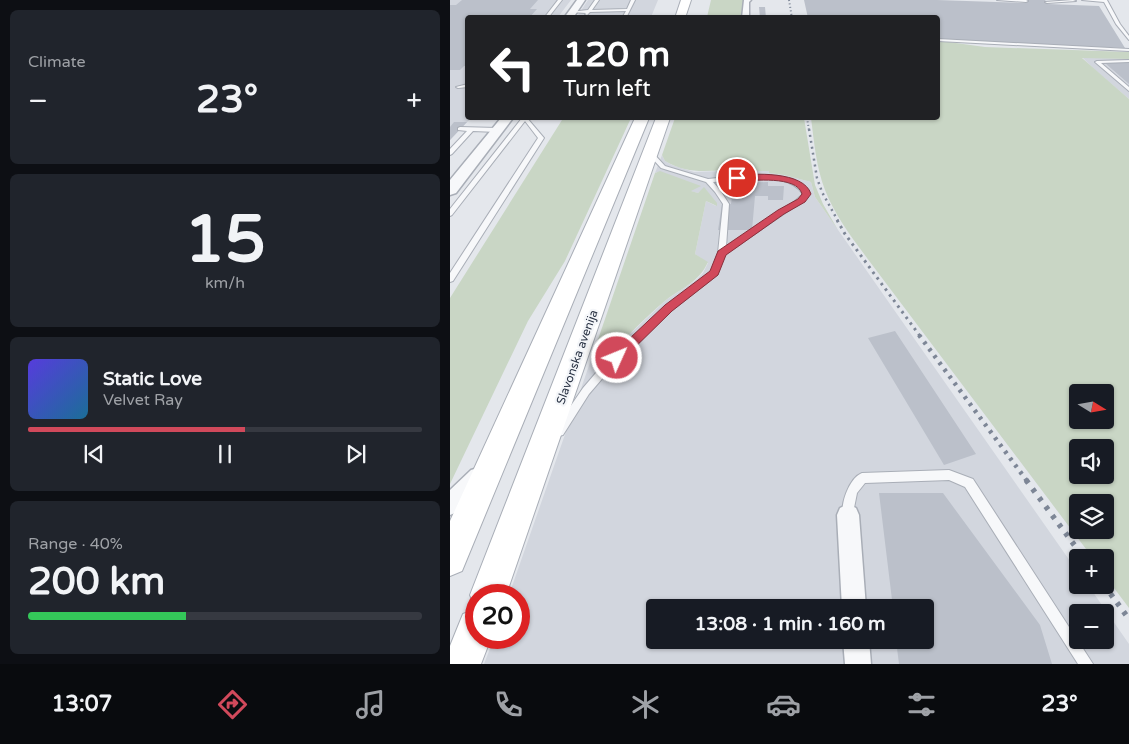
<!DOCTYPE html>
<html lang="en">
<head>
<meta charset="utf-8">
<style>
	:root { --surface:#171b24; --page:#20242c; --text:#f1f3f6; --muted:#9ea1a6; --line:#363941; --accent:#d1495b }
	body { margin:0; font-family:"Varela Round",sans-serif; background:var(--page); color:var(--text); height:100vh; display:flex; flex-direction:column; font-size:19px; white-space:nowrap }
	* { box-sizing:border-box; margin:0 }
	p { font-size:16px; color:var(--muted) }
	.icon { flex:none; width:28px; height:28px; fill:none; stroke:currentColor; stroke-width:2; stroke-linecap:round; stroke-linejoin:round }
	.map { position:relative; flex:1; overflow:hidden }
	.details { display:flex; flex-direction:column; gap:10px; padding:10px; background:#0d0f14; width:450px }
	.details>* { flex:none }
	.top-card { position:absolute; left:15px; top:15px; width:475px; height:105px; border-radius:5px; box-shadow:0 1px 4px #0004; background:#202124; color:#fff; overflow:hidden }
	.needle { width:32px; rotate:101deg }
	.buttons { position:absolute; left:619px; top:384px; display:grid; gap:10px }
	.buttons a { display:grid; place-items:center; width:45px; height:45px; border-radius:5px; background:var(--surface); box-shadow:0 1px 4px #0004; font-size:25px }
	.speed { position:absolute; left:15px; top:584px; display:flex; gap:10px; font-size:25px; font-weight:700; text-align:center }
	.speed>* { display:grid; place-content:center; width:65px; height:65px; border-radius:50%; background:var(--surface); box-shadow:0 1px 4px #0004; line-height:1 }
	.speed .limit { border:8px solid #d22; background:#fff; color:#111 }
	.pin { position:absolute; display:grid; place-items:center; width:42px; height:42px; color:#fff; margin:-21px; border:2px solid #fff; border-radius:50%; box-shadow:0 1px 5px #0007 }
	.me { position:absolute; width:55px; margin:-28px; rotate:46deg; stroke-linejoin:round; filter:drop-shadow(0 0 4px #0008) }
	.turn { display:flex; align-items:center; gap:18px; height:105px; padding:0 15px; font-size:22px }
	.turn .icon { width:65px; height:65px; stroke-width:2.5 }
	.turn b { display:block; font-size:35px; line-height:42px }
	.big { font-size:38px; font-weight:700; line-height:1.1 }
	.details .widget { flex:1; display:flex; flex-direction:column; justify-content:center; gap:8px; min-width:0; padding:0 18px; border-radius:8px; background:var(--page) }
	.details .dial { align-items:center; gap:0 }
	.dial b { font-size:65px; line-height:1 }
	.song { display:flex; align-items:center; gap:15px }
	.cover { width:60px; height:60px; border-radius:8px; background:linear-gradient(135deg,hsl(250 70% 55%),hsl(200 70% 35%)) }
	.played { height:5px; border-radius:2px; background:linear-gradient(90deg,var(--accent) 55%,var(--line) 55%) }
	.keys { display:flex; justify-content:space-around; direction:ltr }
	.heat { display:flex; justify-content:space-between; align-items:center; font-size:28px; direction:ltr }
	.charge { height:8px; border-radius:4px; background:linear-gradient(90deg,#34c759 40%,var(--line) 0) }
	.trip { position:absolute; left:196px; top:599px; width:288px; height:50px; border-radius:5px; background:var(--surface); box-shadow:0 1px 4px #0004; font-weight:700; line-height:50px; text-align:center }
	.menu { display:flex; height:80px; justify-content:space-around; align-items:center; background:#090b0e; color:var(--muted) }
	.menu .icon { width:35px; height:35px }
	.menu .selected { color:var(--accent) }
	.menu b { font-size:22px; color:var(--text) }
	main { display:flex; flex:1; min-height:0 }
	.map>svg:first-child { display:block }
	.built { fill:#d2d6de; fill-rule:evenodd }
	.green { fill:#c9d6c5; fill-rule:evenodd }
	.building { fill:#bbc0ca }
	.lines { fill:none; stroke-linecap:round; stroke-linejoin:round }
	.service-casing { stroke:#a9aeb7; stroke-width:2 }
	.minor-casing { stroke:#a9aeb7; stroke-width:3 }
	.tertiary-casing { stroke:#a9aeb7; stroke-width:3 }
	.secondary-casing { stroke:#a9aeb7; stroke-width:2 }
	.service { fill:#f7f8fa; fill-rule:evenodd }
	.minor { fill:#f7f8fa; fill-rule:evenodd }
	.tertiary { fill:#f7f8fa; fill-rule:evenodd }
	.secondary { fill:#fff; fill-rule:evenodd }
	.rail-far4 { stroke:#7d8696; stroke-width:2; stroke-dasharray:1 2.5; stroke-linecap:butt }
	.rail-far3 { stroke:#7d8696; stroke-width:2.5; stroke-dasharray:2 4; stroke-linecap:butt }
	.rail-far2 { stroke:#7d8696; stroke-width:3; stroke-dasharray:2.5 4.5; stroke-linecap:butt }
	.rail-far1 { stroke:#7d8696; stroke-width:4.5; stroke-dasharray:3 5.5; stroke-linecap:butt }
	.rail { stroke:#7d8696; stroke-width:5.5; stroke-dasharray:4 7; stroke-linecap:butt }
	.route { fill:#d1495b; stroke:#882f3b }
	.labels { text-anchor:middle; stroke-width:4.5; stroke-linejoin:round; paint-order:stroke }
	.street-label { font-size:12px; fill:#2b3445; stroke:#f4f6f9 }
</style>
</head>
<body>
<main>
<section class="details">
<div class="widget"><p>Climate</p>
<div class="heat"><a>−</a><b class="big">23°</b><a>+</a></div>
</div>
<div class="widget dial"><b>15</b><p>km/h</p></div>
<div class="widget">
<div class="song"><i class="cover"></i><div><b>Static Love</b><p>Velvet Ray</p></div></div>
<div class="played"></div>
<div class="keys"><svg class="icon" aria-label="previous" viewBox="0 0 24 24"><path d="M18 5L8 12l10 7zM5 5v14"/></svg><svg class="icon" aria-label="pause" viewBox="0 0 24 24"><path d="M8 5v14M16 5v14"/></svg><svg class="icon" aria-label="next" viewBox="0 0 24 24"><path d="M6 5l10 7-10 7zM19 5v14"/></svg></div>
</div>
<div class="widget"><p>Range · 40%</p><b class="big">200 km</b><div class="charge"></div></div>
</section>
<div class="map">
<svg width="679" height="664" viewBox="0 0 679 664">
	<rect width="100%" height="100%" fill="#e4e7ec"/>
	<path class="built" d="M0,0H121L108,17L18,18V118H21L0,140Z
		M138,0H208L201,17L126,18Z
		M632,57L679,59V99L644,69Z
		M212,155L215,161L222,165L244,172L272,171L276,168L299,169V171H319L320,173L334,175L361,182L365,197L627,571L628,585H638L679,644V664H34L44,638H69V595H59L142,357L145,359L163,350L216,300L246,280L253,273L258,263L245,254L256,201L266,206L252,190L248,193L240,191L244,188L207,172L205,173ZM205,608H475V640H205ZM628,612H655V640H628Z"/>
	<path class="green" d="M261,0H294L291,17H257Z
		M491,41L535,47L679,52V59L632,58L679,99V608L655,576V558L642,557L420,262C403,239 385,216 375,190C366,167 364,141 361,118H488V45ZM628,392H655V420H628ZM628,448H655V475H628ZM628,502H655V530H628Z
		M111,118H181L115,261L78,321L0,484V298L112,120Z
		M225,118H354L365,185L373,204L388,230L365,197L361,182L334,175L319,173V171H299L298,169C268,168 244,178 215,161L212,155Z
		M210,171L251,186L241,191L248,193L254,187L267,203V206L256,201L245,254L258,262C249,282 232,288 216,300C194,318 175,340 154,358L149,360L142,357L205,173Z"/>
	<path class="building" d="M12,0H88L80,9H87L79,18H18V66H14L10,70H0V5H6Z
		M354,0H487L577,3L575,0H595L598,4L649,6L675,48L488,40V18H358Z
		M309,7H315L316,18H310Z
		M679,62V84L655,63H663Z
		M4,122H17L0,140V127Z
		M318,182V186H334L333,200H318V196H305L302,230H268L272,204H281L284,183Z
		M445,331L526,454L494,465L418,338Z
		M429,493H493L590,625L602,664H449L446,640H475V608H443Z"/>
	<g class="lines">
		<defs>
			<path id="service" d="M108,0H112L98,18H94Z
				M145,0H149L142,10L177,9L181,0H185L176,18H172L176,11L140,12L137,15L135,14L136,13L120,12L138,10Z
				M547,0H576L578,1L576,2Z
				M623,0L626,1L597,3L595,2Z
				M632,0H657L670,24L679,36V40L666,24L654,2Z
				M488,39L679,49V51L488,41Z
				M679,60V62L651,63L679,87V91L645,62L647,61Z
				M18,84V87L8,88L6,87Z
				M72,118H77L94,138L3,281L0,282V273L88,138L75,121L2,215L0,216V209Z
				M10,127L47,128L50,130L47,132L23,131L2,154L0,155V149L17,131L8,130V128Z
				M199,153H203L215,166L258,179L297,175L328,176L343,179L353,185L359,194L350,203L275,254L267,275L222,310L157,373L139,394L113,435L109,436L105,435L104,432L105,429L133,388L151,367L216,306L261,272L268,253L273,204L265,192L256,182L211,168L199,155ZM297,179C316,179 341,176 353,194L345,201L276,247L279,204L270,190L263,182Z
				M499,470L523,479L643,664H628L515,487L499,480L415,483L407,493L402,518L398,520L394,518C389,506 399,478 412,473Z"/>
			<path id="minor" d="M294,0H301L299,2V18H292Z
				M28,468L35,470L38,477C32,491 14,510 0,515V490L21,470Z
				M398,504L406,508L409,515L416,608H392L387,515L390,508Z
				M393,640H419L421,664H395Z"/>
			<path id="tertiary" d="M127,0H135L123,18H114Z
				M51,118H63L6,193L0,195V180Z"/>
			<path id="secondary" d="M231,0H241L235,18H225Z
				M185,118H199L12,571L0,576V521Z
				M206,118H220L56,595H26V608L20,595Z
				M26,609V638H41L31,664H0V646L13,614Z"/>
		</defs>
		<use href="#service" class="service-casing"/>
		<use href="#minor" class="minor-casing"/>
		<use href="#tertiary" class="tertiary-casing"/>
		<use href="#secondary" class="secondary-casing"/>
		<use href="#service" class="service"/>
		<use href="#minor" class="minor"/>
		<use href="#tertiary" class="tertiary"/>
		<use href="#secondary" class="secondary"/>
		<path class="rail-far4" d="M339,0L342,18
			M357,118L359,130"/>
		<path class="rail-far3" d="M359,129L367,178L372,192L388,221"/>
		<path class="rail-far2" d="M387,220L395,234L470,336"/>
		<path class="rail-far1" d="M469,335L577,481"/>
		<path class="rail" d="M576,480L634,558
			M654,585L679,619"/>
	</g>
	<path class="route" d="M284,176C303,173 354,171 361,194L355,202L334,214L276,255L268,275L222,311L171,361H162L161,358L162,355L215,305L260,271L268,251L328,210L348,199L352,194C347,175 303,181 287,181L283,178Z"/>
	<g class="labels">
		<g class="street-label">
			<text transform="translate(127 357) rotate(-70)" y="4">Slavonska avenija</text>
		</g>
	</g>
</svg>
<div class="buttons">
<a><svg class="needle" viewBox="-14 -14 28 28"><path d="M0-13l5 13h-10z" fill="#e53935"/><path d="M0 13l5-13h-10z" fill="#9ea1a6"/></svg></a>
<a><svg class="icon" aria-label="sound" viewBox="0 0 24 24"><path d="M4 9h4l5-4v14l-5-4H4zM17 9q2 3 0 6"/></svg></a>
<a><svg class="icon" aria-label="layers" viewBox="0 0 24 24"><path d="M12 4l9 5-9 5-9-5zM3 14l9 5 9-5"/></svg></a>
<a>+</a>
<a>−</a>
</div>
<div class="speed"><div class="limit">20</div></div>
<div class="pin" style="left:287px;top:178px;background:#d93025"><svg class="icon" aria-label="arrive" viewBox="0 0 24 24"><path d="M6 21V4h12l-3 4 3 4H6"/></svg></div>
<svg class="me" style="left:167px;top:358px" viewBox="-20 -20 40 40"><circle r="17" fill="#d1495b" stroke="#fff" stroke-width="3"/><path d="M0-11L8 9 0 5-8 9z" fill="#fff"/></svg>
<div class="trip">13:08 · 1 min · 160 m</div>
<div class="top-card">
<div class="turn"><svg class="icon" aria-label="left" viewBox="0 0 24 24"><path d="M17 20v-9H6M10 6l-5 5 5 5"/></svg><div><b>120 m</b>Turn left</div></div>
</div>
</div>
</main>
<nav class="menu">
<b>13:07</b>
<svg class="icon selected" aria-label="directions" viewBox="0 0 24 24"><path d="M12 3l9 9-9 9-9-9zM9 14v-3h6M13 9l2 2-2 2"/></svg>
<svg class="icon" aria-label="music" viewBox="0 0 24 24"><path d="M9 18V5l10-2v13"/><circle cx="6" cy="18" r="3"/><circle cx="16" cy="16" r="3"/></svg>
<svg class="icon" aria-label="phone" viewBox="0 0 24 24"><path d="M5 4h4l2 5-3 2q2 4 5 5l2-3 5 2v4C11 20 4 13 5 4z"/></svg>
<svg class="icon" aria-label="climate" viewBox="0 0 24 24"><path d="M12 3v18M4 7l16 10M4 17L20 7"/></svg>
<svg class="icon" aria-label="car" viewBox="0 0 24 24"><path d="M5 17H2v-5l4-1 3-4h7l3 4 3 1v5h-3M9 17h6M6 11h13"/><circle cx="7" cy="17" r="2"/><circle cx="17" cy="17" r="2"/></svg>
<svg class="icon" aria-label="filters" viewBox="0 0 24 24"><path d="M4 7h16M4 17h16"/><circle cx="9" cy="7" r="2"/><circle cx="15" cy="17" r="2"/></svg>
<b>23°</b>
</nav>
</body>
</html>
